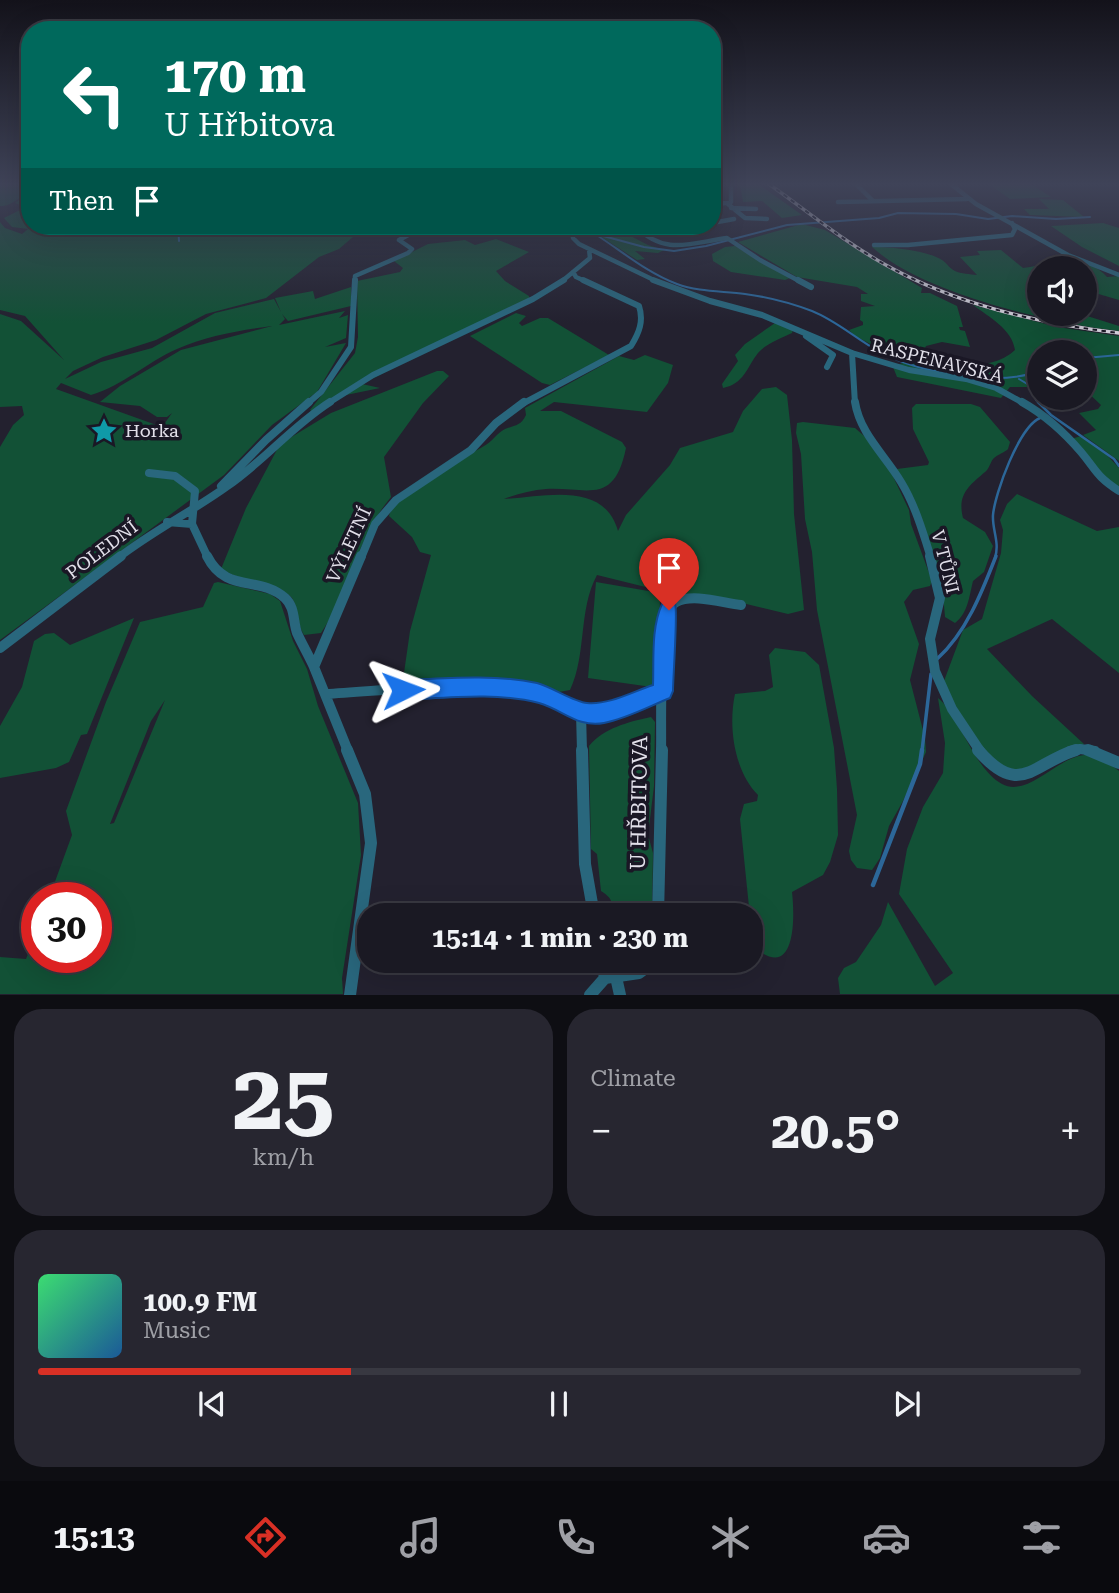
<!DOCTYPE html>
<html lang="en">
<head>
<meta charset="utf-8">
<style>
	:root { --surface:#1a1923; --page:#272630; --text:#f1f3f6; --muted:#9fa0a6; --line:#383841; --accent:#d93025 }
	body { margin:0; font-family:"Roboto Serif",serif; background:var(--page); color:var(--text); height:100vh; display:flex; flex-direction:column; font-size:26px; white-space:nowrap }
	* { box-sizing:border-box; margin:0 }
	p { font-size:23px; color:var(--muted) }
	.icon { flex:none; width:38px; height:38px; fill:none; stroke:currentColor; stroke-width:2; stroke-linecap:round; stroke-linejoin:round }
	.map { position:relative; height:995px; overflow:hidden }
	.side { display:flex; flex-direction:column; gap:14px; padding:14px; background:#0e0e13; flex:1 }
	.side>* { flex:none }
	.guide { position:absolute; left:21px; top:21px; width:700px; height:214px; border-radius:28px; box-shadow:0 7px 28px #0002,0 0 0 2px var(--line); background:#00695c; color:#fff; overflow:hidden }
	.controls { position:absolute; left:1027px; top:256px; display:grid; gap:14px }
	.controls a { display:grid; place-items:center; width:70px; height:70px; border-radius:50%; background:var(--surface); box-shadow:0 7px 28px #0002,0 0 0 2px var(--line); font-size:35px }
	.speed { position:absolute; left:21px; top:882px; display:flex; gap:14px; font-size:35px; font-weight:700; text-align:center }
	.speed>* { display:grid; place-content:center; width:91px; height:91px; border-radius:50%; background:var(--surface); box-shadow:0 7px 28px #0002,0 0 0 2px var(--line); line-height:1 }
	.speed .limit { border:10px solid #d22; background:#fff; color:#111 }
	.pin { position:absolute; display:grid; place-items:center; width:60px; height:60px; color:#fff; margin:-72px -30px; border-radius:50% 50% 50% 0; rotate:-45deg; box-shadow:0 0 7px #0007 }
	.pin .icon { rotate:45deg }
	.me { position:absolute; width:77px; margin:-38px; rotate:87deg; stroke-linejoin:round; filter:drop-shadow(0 0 5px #0008) }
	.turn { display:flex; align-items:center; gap:24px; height:147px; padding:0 28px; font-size:32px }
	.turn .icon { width:91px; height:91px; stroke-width:2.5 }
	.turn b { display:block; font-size:49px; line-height:60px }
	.then { display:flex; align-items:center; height:66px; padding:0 28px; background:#0003; gap:14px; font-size:26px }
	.big { font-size:52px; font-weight:700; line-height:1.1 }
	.side .tile { flex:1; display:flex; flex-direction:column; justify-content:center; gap:10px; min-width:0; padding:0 24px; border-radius:28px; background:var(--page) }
	.side .dial { align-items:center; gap:0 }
	.dial b { font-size:91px; line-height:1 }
	.song { display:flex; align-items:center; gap:21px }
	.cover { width:84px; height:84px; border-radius:10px; background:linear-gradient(135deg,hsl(140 70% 55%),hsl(210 70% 35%)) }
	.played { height:7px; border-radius:4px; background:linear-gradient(90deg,var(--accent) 30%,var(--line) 30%) }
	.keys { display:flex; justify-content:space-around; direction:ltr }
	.heat { display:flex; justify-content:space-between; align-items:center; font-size:38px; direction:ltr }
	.side .tiles { flex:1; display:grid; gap:14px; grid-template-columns:1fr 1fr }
	.tile:last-child { grid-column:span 2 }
	.trip { position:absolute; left:357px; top:903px; width:406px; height:70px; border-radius:28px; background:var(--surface); box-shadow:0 7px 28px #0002,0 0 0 2px var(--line); font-weight:700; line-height:70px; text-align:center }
	.dock { display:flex; height:112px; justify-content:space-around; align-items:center; background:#0a0a0e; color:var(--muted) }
	.dock .icon { width:49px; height:49px }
	.dock .selected { color:var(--accent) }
	.dock b { font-size:32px; color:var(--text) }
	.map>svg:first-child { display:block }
	.green { fill:#125136; fill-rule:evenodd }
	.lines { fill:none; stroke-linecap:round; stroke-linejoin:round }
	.stream-far3 { stroke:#2c6799; stroke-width:2 }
	.stream-far2 { stroke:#2c6799; stroke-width:2.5 }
	.stream-far1 { stroke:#2c6799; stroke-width:3.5 }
	.stream { stroke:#2c6799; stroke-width:4.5 }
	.minor-far4 { stroke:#29677d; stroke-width:4.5 }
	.minor-far3 { stroke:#29677d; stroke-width:6 }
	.minor-far2 { stroke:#29677d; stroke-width:8 }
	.minor-far1 { stroke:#29677d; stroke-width:10 }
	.minor { stroke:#29677d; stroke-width:12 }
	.rail-casing { stroke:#cfcdd7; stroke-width:3.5 }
	.rail { stroke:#1a1725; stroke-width:2; stroke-dasharray:4.5; stroke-linecap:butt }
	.route { fill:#1a73e8; stroke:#114b97; stroke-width:2 }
	.labels { text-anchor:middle; stroke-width:7; stroke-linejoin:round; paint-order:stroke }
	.street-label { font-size:18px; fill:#e2e0ea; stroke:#1a1725 }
	.poi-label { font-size:18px; fill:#e2e0ea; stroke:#1a1725; text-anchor:start }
	.near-street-label { font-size:21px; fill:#e2e0ea; stroke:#1a1725 }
</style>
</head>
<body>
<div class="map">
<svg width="1119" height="995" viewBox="0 0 1119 995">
	<rect width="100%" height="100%" fill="#23212f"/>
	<path class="green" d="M0,184H30V226H327L354,233V236L339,249L319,257L266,298L206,314L156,340L103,357L73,371L65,379L101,362L152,348L215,313L274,299L281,312L275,298L313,291L315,299L351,287V306L288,321L282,314L285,319L279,325L345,311L339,318L348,315L346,338L325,347L346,343L317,392L272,425L224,475L0,640V447L13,425L24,415L22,406L0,407V314L21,321L64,360L25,316L0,310V222L5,228L22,234L28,229L12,227L4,218L26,207L15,203L26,195L21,193V197C15,201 7,207 0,206ZM272,326L181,350L120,386L100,402L140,406L157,417H167L172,413L162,427L56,389L61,383L91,395C124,385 147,362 177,349C206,336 241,330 272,326Z
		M740,184H758L802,215L782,218L762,201L743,202Z
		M989,184H1031L1051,197L1010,199Z
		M1039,199L1063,200L1084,217L1030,215L1024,209H1049Z
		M1103,223L1119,228V266L1082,247L1051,226Z
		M802,224L825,230L922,288L921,293H930L957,306L963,327H959L960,330L965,331L970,347L942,342L926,346L923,353L913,362C944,365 991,373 1015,350C1012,329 989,317 973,305L1057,327L1119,336V461L1083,435L1096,430L1079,413L1098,409L1101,405L1085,390V352H1040L1039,387H1010L1001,398L897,377L893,367L905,362L855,336L849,330L863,325V322L860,320L861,307L875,306L861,301V294H868L857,287L797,277L738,242Z
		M617,229L648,245L664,250L658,253L635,251L645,259L637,260L597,234Z
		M496,239L529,252L496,271L505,281L529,296V299L362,384L380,388L346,395L313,412L310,410L355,353L358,337L357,281L400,272L403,268L394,261L428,244L465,240L475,245Z
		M735,246L790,278L785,280L731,272L713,261L712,254L725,247Z
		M872,247C892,247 926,250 942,260C947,263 950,269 955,271C961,274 970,274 977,275L960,257L980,255L977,251L1001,250L1023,268C1050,265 1086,253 1107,277L1119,276V300L1085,290V268H1040V313L1084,315L1119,326V331C1057,324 994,307 952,291C925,281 894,267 872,247Z
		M516,313L526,316L519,323L522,326L540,318H548L609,355L550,385L542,383L470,336Z
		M775,323L793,330L792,333C782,338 765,344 758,353C747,367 744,384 723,388L722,384L738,361L735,355L745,344Z
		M645,355L673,365L668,383L647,412L554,402L540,411H561L622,442L626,448C614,506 588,487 546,489C533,490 516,494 504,499C543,497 604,480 618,531L626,515L670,465L680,448L733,432L743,411L762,389L776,387L787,395L792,440L794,514L804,610L788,614L738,602L686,597L597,575C578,610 587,654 570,690L559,692L539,687L484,683L402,687L410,631L431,555L420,552L412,537L389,516C392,497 465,457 484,446C492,442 497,433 505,429C515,425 521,426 526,415L525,408L619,356L634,360Z
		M437,371H443L449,376L423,403L384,457L391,497C357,537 350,591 321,633L304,635C297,624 299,609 292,598C282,585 239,581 221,569L246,508L280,444L331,413Z
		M916,404H971L980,407L1010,442L1008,449C1005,452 997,455 994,458C990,462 990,468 985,472C969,486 957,494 963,518L985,532L993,546L984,572L973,581C969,597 968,613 955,623L945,617L943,594L897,469L928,465L929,462L913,429L912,408Z
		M803,422L855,428L870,441L889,468L909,510L911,524L932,581L930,586L913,590L904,602L919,644L910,680L925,738L926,752L903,801L889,826L880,858L872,870L857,868L851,860L849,851L857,815L817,610L812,552L805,519L801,454L796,433L797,423Z
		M1081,436L1104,452L1119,468V489L1108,483L1071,439Z
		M1017,494L1097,531L1119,527V673L1052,619L987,649L1032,696L1084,744C1071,749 1036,770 1026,771C984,776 958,712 944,681L963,630L982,619L1001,553L1003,530L1000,520L1007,504Z
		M218,582L270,594L280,601L293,641L307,669L318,706L358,803L361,855L342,978L343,994H0V957L26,959L37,931V957H96V898H49L72,835L66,811L106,702L140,622L203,607L214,583ZM165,700L114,823L110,824L151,721Z
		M596,582L660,593L659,688L588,678Z
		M134,618L87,734L81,735L69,762L56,768L0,778V726L22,687L34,641L45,634L54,633L70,645Z
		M775,648L805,652L819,665L834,748L837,789L838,835L830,862L823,875L792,892C795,918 796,984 753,946L740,819L744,804L757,801L758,795C734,771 728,726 735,694L765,691L773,687L769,655Z
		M938,698C959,714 973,768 1002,784C1031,800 1064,746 1096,756C1105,759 1112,766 1119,771V994H840L838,978L844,968L856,962L881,925L888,902L935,986L953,973L899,894L907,849L923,807L943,773L945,743Z
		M651,717L655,722L654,786L648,835L653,853L652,915H601L611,911C614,901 609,896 601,891L597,854L591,849L589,746C604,728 628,722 651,717Z"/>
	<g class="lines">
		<path class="stream-far3" d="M178,226L179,241
			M582,226C614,244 642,271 677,284C698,292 723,291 745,294C768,297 791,303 812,311C837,321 856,339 880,352C920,373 998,387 1040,371
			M596,234L644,247L674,251L706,246L787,225L879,218L898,213L956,214L988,219L1012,216L1056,219L1090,217
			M1085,358L1119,355
			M1019,379L1034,388L1036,400L1040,404"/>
		<path class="stream-far2" d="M1038,402L1051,415L1114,459L1119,466
			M995,558C1000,542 992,530 993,515C995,493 1019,427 1040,418"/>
		<path class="stream-far1" d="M937,659C966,633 982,592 996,556
			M922,751L931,674"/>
		<path class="stream" d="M873,885L920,764L922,750"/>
		<path class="minor-far4" d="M856,184L873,201
			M951,184L976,204L1068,255L1119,275
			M838,202L967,199
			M728,204L745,218L767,219
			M712,205L731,202V184
			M731,208L756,209
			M712,223L734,219
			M552,226L573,232V238L579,244L658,282
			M635,226C665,256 690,243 727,238L760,260L801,282
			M359,229L377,226
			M670,229L690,226
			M573,232L589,226
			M874,245H908L1012,235L1015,229L1012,223
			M573,272L576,277L587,282
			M355,282V276L408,253L412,249L399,240L425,226
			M561,282L590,258L589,249"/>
		<path class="minor-far3" d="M653,280L710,301L762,315L852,353L909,370L966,379L996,388L1025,404
			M798,280L811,287
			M806,336L833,355L827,367
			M852,353L855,404
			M307,404L321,392L351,347L355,280
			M327,404L373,375L533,299L564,280
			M522,404L631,346C639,333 644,321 639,306L583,280"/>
		<path class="minor-far2" d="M855,402C860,434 885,455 901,482C915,505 923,532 931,558
			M1022,402C1045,415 1064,432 1081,452C1097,471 1096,476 1119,491
			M149,473L175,476L195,491L192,524L208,558
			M221,486L266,440L309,402
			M167,522L192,524
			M118,558C153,531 191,512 226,487C263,462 291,427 330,402
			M361,558L375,524L396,500L471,450L496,423L524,402"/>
		<path class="minor-far1" d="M207,556C226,594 259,575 285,598C295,607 293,621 297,633C302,644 309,656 314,667
			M930,556L940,598L930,639L935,671L952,709L980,751
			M0,648L121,556
			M325,694C407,690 507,672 581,713L582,751
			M581,713H605L663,691
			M348,751L314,667L361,556
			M661,751C662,727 657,612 676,602C693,593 723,603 741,605
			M1070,751L1080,749L1095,751"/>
		<path class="minor" d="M347,750L365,794L371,843L350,995
			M582,750L585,864L594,915
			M978,750C1020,799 1033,763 1076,750
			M1088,750L1119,763
			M658,915L662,750
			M602,961L605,978
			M616,977L620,995
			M590,995L605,978L639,973L655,961"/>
		<defs>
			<path id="rail" d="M769,184C807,211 843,241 884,264C957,305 1037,323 1119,333"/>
		</defs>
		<use href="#rail" class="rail-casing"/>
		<use href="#rail" class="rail"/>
	</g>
	<linearGradient id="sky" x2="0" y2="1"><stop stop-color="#13121a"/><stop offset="0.57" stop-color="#3f4358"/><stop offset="1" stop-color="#3f4358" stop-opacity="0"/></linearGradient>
	<rect width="1119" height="323" fill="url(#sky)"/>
	<path class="route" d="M669,602L675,604C678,610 673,678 673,691L670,698C650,706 626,719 604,723C578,728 563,710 539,703C496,692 447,698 403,700L396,697L393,690L396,683L403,680C447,678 494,674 537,683C552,687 574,702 587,703C609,705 632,692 653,685C654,659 651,628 662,604Z"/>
	<defs>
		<symbol id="sight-bare" viewBox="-9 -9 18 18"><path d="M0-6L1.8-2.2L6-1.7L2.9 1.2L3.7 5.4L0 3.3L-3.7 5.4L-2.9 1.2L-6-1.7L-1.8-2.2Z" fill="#0f9aa8" stroke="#1a1725" stroke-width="2.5" paint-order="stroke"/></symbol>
	</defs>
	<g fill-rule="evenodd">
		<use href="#sight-bare" x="85" y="412" width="38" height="38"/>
	</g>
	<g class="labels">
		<g class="street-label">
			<text transform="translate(937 361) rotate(14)" y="6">RASPENAVSKÁ</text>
			<text transform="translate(349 545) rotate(-65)" y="6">VÝLETNÍ</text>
			<text transform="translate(102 550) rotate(-37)" y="6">POLEDNÍ</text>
			<text transform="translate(945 562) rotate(76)" y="6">V TŮNI</text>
		</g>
		<g class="poi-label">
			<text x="125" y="437">Horka</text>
		</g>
		<g class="near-street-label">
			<text transform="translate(639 803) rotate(-89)" y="7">U HŘBITOVA</text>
		</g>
	</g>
</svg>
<div class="controls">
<a><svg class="icon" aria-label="sound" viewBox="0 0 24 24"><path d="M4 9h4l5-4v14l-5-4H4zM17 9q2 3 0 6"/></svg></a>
<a><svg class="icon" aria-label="layers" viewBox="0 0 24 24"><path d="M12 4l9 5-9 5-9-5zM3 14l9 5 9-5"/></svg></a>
</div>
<div class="speed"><div class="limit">30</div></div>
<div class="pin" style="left:669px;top:610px;background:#d93025"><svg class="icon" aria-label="arrive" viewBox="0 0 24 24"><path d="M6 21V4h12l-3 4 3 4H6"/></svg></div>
<svg class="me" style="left:403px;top:690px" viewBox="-20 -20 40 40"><path d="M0-17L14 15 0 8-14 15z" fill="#1a73e8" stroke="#fff" stroke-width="4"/></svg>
<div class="trip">15:14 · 1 min · 230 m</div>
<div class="guide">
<div class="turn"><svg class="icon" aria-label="left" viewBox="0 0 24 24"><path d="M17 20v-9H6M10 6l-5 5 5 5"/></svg><div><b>170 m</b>U Hřbitova</div></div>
<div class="then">Then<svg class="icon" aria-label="arrive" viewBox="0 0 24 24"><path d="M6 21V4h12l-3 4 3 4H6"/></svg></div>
</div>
</div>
<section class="side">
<div class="tiles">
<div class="tile dial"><b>25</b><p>km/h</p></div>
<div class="tile"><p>Climate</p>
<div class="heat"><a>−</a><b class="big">20.5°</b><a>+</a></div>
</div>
<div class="tile">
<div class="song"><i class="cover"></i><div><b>100.9 FM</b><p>Music</p></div></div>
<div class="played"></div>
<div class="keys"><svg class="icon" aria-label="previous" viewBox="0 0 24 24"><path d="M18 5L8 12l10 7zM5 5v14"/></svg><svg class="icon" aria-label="pause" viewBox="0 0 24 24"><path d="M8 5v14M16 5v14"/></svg><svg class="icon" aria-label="next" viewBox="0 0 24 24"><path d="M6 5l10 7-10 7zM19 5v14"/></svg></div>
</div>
</div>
</section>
<nav class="dock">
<b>15:13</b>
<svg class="icon selected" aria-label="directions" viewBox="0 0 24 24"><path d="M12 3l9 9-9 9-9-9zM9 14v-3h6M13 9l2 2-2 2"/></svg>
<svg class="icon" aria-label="music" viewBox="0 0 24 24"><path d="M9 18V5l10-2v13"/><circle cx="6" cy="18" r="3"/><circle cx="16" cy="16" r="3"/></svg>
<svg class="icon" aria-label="phone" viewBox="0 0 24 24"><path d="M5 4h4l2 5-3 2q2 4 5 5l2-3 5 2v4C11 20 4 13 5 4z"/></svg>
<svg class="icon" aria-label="climate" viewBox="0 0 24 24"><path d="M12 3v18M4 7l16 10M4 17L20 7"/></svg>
<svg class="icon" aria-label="car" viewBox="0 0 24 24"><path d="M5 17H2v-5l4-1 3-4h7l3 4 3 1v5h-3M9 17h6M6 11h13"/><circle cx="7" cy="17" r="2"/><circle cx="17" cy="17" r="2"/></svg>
<svg class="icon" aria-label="filters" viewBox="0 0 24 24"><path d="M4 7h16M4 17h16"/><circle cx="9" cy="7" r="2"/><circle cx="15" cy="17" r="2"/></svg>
</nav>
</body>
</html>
